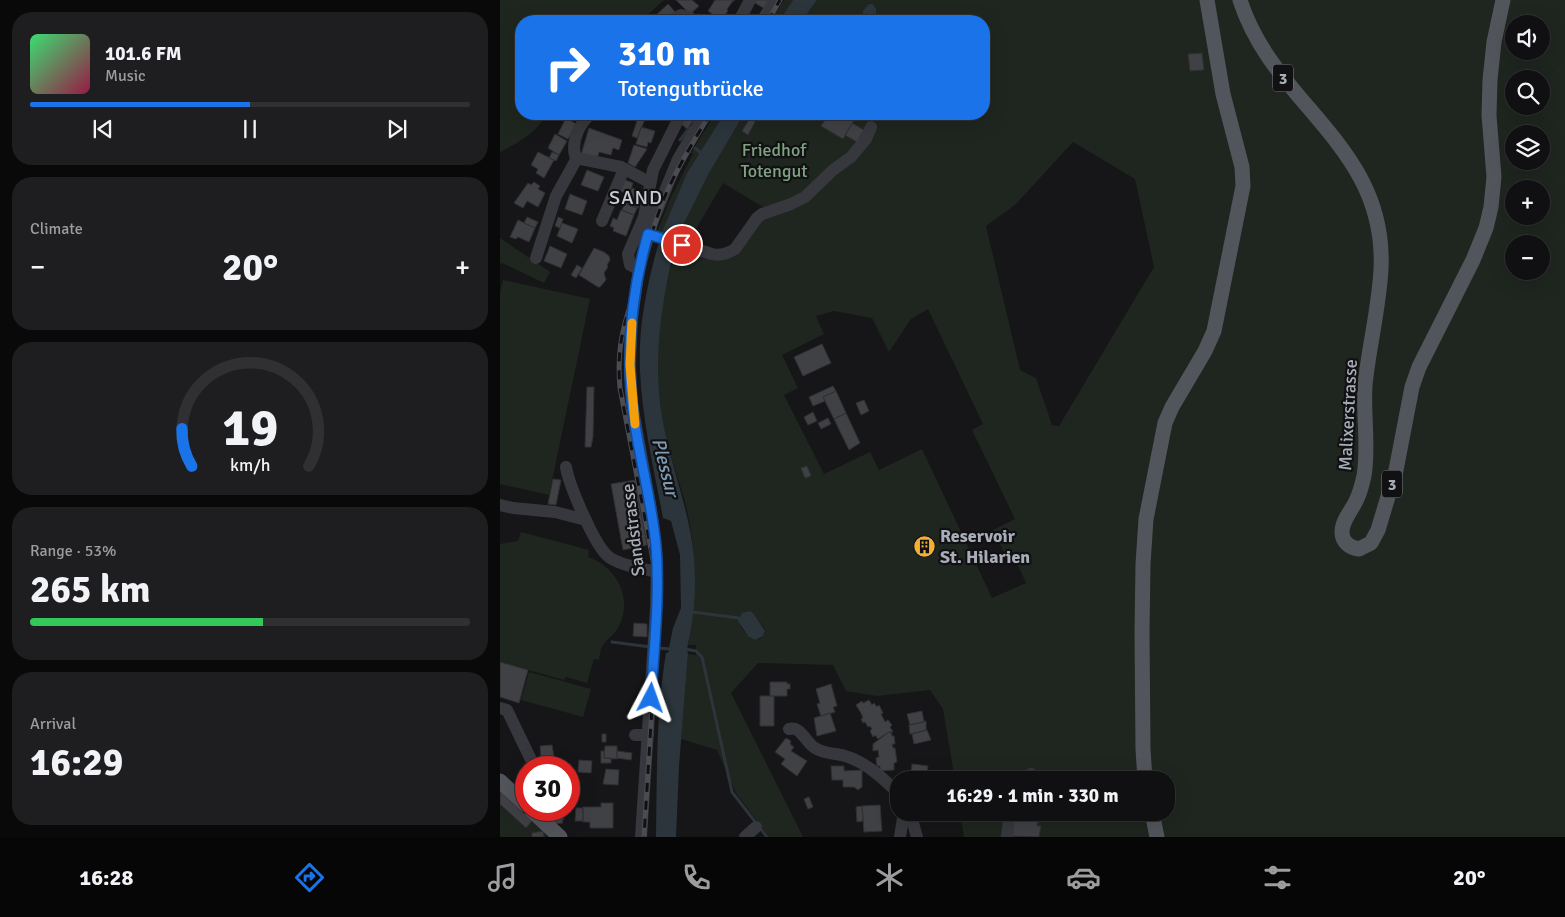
<!DOCTYPE html>
<html lang="en">
<head>
<meta charset="utf-8">
<style>
	:root { --surface:#101012; --page:#1e1e20; --text:#f1f3f6; --muted:#9c9d9f; --line:#303032; --accent:#1a73e8 }
	body { margin:0; font-family:Signika,sans-serif; background:var(--page); color:var(--text); height:100vh; display:flex; flex-direction:column; font-size:19px; white-space:nowrap }
	* { box-sizing:border-box; margin:0 }
	p { font-size:16px; color:var(--muted) }
	.icon { flex:none; width:28px; height:28px; fill:none; stroke:currentColor; stroke-width:2; stroke-linecap:round; stroke-linejoin:round }
	.map { position:relative; flex:1; overflow:hidden }
	.side { display:flex; flex-direction:column; gap:12px; padding:12px; background:#09090a; width:500px }
	.side>* { flex:none }
	.top-card { position:absolute; left:15px; top:15px; width:475px; height:105px; border-radius:20px; box-shadow:0 5px 20px #0002,0 0 0 1px var(--line); background:#1a73e8; color:#fff; overflow:hidden }
	.buttons { position:absolute; left:1005px; top:15px; display:grid; gap:10px }
	.buttons a { display:grid; place-items:center; width:45px; height:45px; border-radius:50%; background:var(--surface); box-shadow:0 5px 20px #0002,0 0 0 1px var(--line); font-size:25px }
	.speed { position:absolute; left:15px; top:756px; display:flex; gap:10px; font-size:25px; font-weight:700; text-align:center }
	.speed>* { display:grid; place-content:center; width:65px; height:65px; border-radius:50%; background:var(--surface); box-shadow:0 5px 20px #0002,0 0 0 1px var(--line); line-height:1 }
	.speed .limit { border:8px solid #d22; background:#fff; color:#111 }
	.pin { position:absolute; display:grid; place-items:center; width:42px; height:42px; color:#fff; margin:-21px; border:2px solid #fff; border-radius:50%; box-shadow:0 1px 5px #0007 }
	.me { position:absolute; width:55px; margin:-28px; rotate:4deg; stroke-linejoin:round; filter:drop-shadow(0 0 4px #0008) }
	.turn { display:flex; align-items:center; gap:18px; height:105px; padding:0 20px; font-size:22px }
	.turn .icon { width:65px; height:65px; stroke-width:2.5 }
	.turn b { display:block; font-size:35px; line-height:42px }
	.big { font-size:38px; font-weight:700; line-height:1.1 }
	.side .tile { flex:1; display:flex; flex-direction:column; justify-content:center; gap:8px; min-width:0; padding:0 18px; border-radius:20px; background:var(--page) }
	.side .dial { align-items:center; gap:0 }
	.dial svg { height:130px; overflow:visible; fill:none; stroke:var(--line); stroke-width:7; stroke-linecap:round; text-anchor:middle }
	.dial text { fill:var(--text); stroke:none }
	.song { display:flex; align-items:center; gap:15px }
	.cover { width:60px; height:60px; border-radius:8px; background:linear-gradient(135deg,hsl(140 70% 55%),hsl(340 70% 35%)) }
	.played { height:5px; border-radius:2px; background:linear-gradient(90deg,var(--accent) 50%,var(--line) 50%) }
	.keys { display:flex; justify-content:space-around; direction:ltr }
	.heat { display:flex; justify-content:space-between; align-items:center; font-size:28px; direction:ltr }
	.charge { height:8px; border-radius:4px; background:linear-gradient(90deg,#34c759 53%,var(--line) 0) }
	.trip { position:absolute; left:390px; top:771px; width:285px; height:50px; border-radius:20px; background:var(--surface); box-shadow:0 5px 20px #0002,0 0 0 1px var(--line); font-weight:700; line-height:50px; text-align:center }
	.tabs { display:flex; height:80px; justify-content:space-around; align-items:center; background:#060607; color:var(--muted) }
	.tabs .icon { width:35px; height:35px }
	.tabs .selected { color:var(--accent) }
	.tabs b { font-size:22px; color:var(--text) }
	main { display:flex; flex:1; min-height:0 }
	.map>svg:first-child { display:block }
	.green { fill:#1e261f; fill-rule:evenodd }
	.water { fill:#2c353c }
	.lines { fill:none; stroke-linecap:round; stroke-linejoin:round }
	.stream { stroke:#2c353c; stroke-width:3 }
	.building { fill:#404145; stroke:#303034 }
	.minor { stroke:#37383d; stroke-width:12 }
	.major { stroke:#53555c; stroke-width:15 }
	.rail-casing { stroke:#4a4c52; stroke-width:5 }
	.rail { stroke:#111113; stroke-width:3; stroke-dasharray:9; stroke-linecap:butt }
	.route-casing { stroke:#114b97; stroke-width:12 }
	.route { stroke:#1a73e8; stroke-width:9 }
	.slow { stroke:#f59e0b; stroke-width:9 }
	.labels { text-anchor:middle; stroke-width:4.5; stroke-linejoin:round; paint-order:stroke }
	.shield { fill:#111113; stroke:#7b7e86; stroke-width:1 }
	.shield-label { font-size:16px; font-weight:bold; fill:#a8adb8 }
	.park-label { font-size:18px; fill:#7fa381; stroke:#111113 }
	.street-label { font-size:18px; fill:#a8adb8; stroke:#111113 }
	.poi-label { font-size:18px; font-weight:bold; fill:#a8adb8; stroke:#111113; text-anchor:start }
	.water-label { font-size:19px; font-style:italic; fill:#7f9bb3; stroke:#111113 }
	.quarter-label { font-size:20px; letter-spacing:1px; fill:#c9ccd4; stroke:#111113 }
</style>
</head>
<body>
<main>
<section class="side">
<div class="tile">
<div class="song"><i class="cover"></i><div><b>101.6 FM</b><p>Music</p></div></div>
<div class="played"></div>
<div class="keys"><svg class="icon" aria-label="previous" viewBox="0 0 24 24"><path d="M18 5L8 12l10 7zM5 5v14"/></svg><svg class="icon" aria-label="pause" viewBox="0 0 24 24"><path d="M8 5v14M16 5v14"/></svg><svg class="icon" aria-label="next" viewBox="0 0 24 24"><path d="M6 5l10 7-10 7zM19 5v14"/></svg></div>
</div>
<div class="tile"><p>Climate</p>
<div class="heat"><a>−</a><b class="big">20°</b><a>+</a></div>
</div>
<div class="tile dial"><svg viewBox="0 0 100 80">
<path d="M14 69A42 42 0 1 1 86 69"/>
<path d="M14 69A42 42 0 0 1 8 46" stroke="#1a73e8"/>
<text x="50" y="56" font-size="32" font-weight="700">19</text>
<text x="50" y="72" font-size="11">km/h</text>
</svg></div>
<div class="tile"><p>Range · 53%</p><b class="big">265 km</b><div class="charge"></div></div>
<div class="tile"><p>Arrival</p><b class="big">16:29</b></div>
</section>
<div class="map">
<svg width="1065" height="837" viewBox="0 0 1065 837">
	<rect width="100%" height="100%" fill="#161618"/>
	<path class="green" d="M0,0H164L141,21H21V114H45C42,130 14,145 0,152Z
		M284,0H293L279,21H271Z
		M317,0H1065V837H464L460,813L666,812V780H455L443,709L430,690L377,696L346,691L333,665L258,663L231,693L303,837H269L236,793L217,750L181,739L188,654L196,655V645H188C196,597 197,549 185,502C178,477 169,453 164,429C153,375 157,320 171,267C174,254 176,239 182,227C199,188 222,151 244,114H484V21H376L375,7L362,15L363,21H302ZM1014,24H1041V51H1014ZM1014,79H1041V106H1014ZM1014,134H1041V161H1014ZM573,142L635,179L654,267L559,426L552,425L536,378L520,370L486,226L515,205ZM223,183L265,208L221,255L186,246ZM1014,189H1041V216H1014ZM1014,244H1041V271H1014ZM428,309L483,424L472,430L515,519L493,530L504,552L511,550L526,583L492,598L422,449L379,470L370,452L324,474L284,395L298,388L282,355L324,334L316,316L334,311L372,318L389,352L411,319ZM245,612L254,614L264,628L265,633L261,638L255,640C247,636 239,628 239,618Z
		M215,114H224L187,173L161,234L157,232L171,197L193,154L191,153Z
		M0,238L50,272L44,283L2,263L0,264Z
		M3,280L90,299L49,495L0,484V293Z
		M21,532L89,550L88,557C117,567 134,599 118,628C114,635 107,639 103,645C100,649 100,656 99,660L94,659L87,683L66,677L64,680L0,662V544L18,541Z
		M29,672L91,689L83,717L21,700Z
		M0,788L46,831L47,837H0Z"/>
	<path class="water" d="M293,0H317L302,21H279Z
		M369,4H373L376,9V21H363V11Z
		M224,114H244L208,175L182,227L178,239L161,234L187,173Z
		M159,242L175,247C160,308 151,369 165,432C174,475 190,513 194,558C196,583 195,608 190,634C189,641 186,648 188,654L179,766L176,837H156C157,776 156,713 166,653H168L173,628L181,608L180,555L171,521L163,518C154,469 142,420 140,370C138,327 147,284 159,242Z
		M250,611L254,614L265,631L263,636L255,640L248,636L238,621L242,613Z"/>
	<g class="lines">
		<path class="stream" d="M180,140L190,127
			M195,148L202,154
			M190,613L193,612L239,618
			M112,642L151,647
			M157,648L171,649
			M185,649L196,651L202,657L232,792L267,837"/>
	</g>
	<path class="building" d="M176,0H192L199,6L190,14Z
		M215,0H235L233,1L227,9L228,11L221,20L208,11Z
		M253,0H269L265,9L252,1Z
		M168,4L177,14L169,21H160L155,16Z
		M702,53L704,70L690,71L688,54Z
		M186,114L194,120L187,129L180,123Z
		M329,114H350L356,117L343,139L321,126Z
		M139,115L146,117L137,138L132,136Z
		M66,118L76,124L68,139L58,134Z
		M250,118L255,122L248,135L242,131Z
		M352,123L364,130L357,142L345,135Z
		M141,127L155,131L151,143L148,142L147,147L136,144Z
		M89,128L122,140L119,150L113,148L111,155L99,152L97,160L81,155Z
		M55,134L67,141L59,155L48,148Z
		M134,145L147,149L135,167L128,163Z
		M38,152L54,160L44,178L36,173L38,169L31,165Z
		M52,152L59,155L56,161L49,158Z
		M87,170L104,177L98,191L81,185Z
		M125,180L133,183L129,195L120,191Z
		M34,182L40,186L38,189L45,193L38,207L27,201L23,208L14,203L28,183L31,185Z
		M132,188L144,193L138,208L125,203Z
		M70,194L87,201L82,215L65,209Z
		M125,203L137,208L134,215L122,210Z
		M121,210L134,215L126,236L113,231L114,228L110,226L113,218L117,220Z
		M27,217L38,222L35,228L24,223Z
		M58,217L63,219L60,228L55,226Z
		M18,220L35,228L29,242L18,237L16,239L10,237Z
		M62,223L78,229L72,243L57,236Z
		M50,246L67,254L61,268L44,261Z
		M94,248L104,252L109,256L110,260L107,265L108,267L104,273L106,280L100,287H98L79,275Z
		M77,265L82,268L76,278L71,275Z
		M322,344L331,363L303,376L294,357Z
		M333,386L336,391L323,397L325,401L313,406L309,397Z
		M87,387H94L93,437L91,447H85Z
		M336,391L346,413L334,419L323,397Z
		M364,400L369,411L361,415L356,403Z
		M313,412L317,421L308,425L304,417Z
		M346,413L360,443L349,450L334,419Z
		M328,418L331,424L321,429L318,423Z
		M307,466L311,476L305,478L301,468Z
		M53,479L61,480L56,505L48,504Z
		M135,480L147,545L123,550L111,484Z
		M427,539L431,548L422,553L417,544Z
		M134,623L147,624V637L133,636Z
		M0,662L28,670L19,703L0,697Z
		M270,682H287V684H290V689H287V696H270Z
		M331,684L337,706L333,707L335,712L321,716L317,704L320,703L316,689Z
		M260,696H274V726H260Z
		M369,700L372,705L374,703L377,707L379,705L383,713L381,714L385,722L388,720L392,725L390,727L393,732H389L378,739L375,735L373,737L370,731L372,729L370,726L368,727L365,722L363,723L361,719L363,718L361,713L356,705L362,701L363,703Z
		M422,711L424,722L410,725L407,714Z
		M330,713L336,731L317,736L314,718Z
		M426,721V730L410,734L409,725Z
		M427,730L431,740L414,744L412,734Z
		M389,732L391,733L392,736H394L395,744H392L393,748H395L397,762L394,763V770L380,771V766H377L376,758L379,757L378,750L373,751V744Z
		M102,734H106V742H102Z
		M286,738L291,741L290,744L294,747L291,751L307,761L297,776L281,764L285,759L275,752Z
		M52,745L54,757L41,759L40,746Z
		M105,746H117V759L104,758Z
		M101,751H104V758H111V763H101Z
		M117,751L132,753L131,760L117,758Z
		M79,760L92,761L91,773L78,772Z
		M412,764L428,766L426,777L411,775Z
		M331,766H344V771L362,770V787L358,790L354,787H343V780H332Z
		M106,769L119,770L118,785L103,784Z
		M411,775L428,777L427,780H410Z
		M26,777V795L16,784Z
		M0,791L32,821L26,828L0,804Z
		M309,797L313,807L308,809L304,799Z
		M101,803H113V828H90V822H83V807H101Z
		M380,805L382,831L364,832L362,806Z
		M362,806L363,821L357,822L356,807Z
		M76,808H83V821H75Z
		M51,810H63L64,819L62,820L63,823L53,824Z
		M512,812H536L535,817L538,818L537,826H541L539,837L508,836Z
		M43,831L44,837H32V833Z"/>
	<g class="lines">
		<path class="minor" d="M170,21L181,15L189,17L194,21
			M239,21L250,0
			M262,21L275,0
			M77,160C69,145 79,123 91,114
			M102,221L124,169
			M148,234L212,254C220,256 227,254 235,249L257,218L262,214L291,204L305,197L333,170L351,157L366,139L371,127
			M36,258L56,196L76,160L81,159L121,167L149,182
			M139,269L130,265L128,254L144,217L153,170L181,114
			M66,467C69,485 95,547 109,557C121,566 142,568 157,572
			M0,505L13,508L55,512L86,520
			M0,708L7,710L35,768
			M289,729C300,725 306,743 315,748C324,754 335,753 345,756C366,762 384,779 399,794
			M135,735H148
			M519,780L531,774
			M410,812L417,837
			M141,837L156,608L157,557L151,510L132,404L130,365L132,318L139,269L152,223L178,159L205,114
			M245,837L256,827
			M400,837L404,812
			M507,837L510,812"/>
		<path class="major" d="M740,0C773,105 887,145 881,269C879,308 869,346 865,385C863,415 869,446 864,476C862,485 860,493 856,501C851,511 842,521 842,532C842,542 850,548 859,549L871,543L878,530L896,470L912,387L919,367L973,260L986,228L991,207L994,177L989,115L990,80L994,42L1003,0
			M645,780L643,749L642,632L643,564L646,519L665,423L672,407L705,351L714,331L743,186L742,167L723,94L707,0
			M0,781L26,805
			M31,810L60,837
			M652,812L657,837"/>
		<defs>
			<path id="rail" d="M268,21L280,0
				M143,264L134,321L133,384L138,424L156,523L160,577L144,837
				M141,269C150,241 157,212 170,185C182,160 196,137 210,114
				M132,300C121,333 117,354 120,388L154,565"/>
		</defs>
		<use href="#rail" class="rail-casing"/>
		<use href="#rail" class="rail"/>
	</g>
	<g class="lines">
		<defs>
			<path id="route" d="M151,698C154,647 160,596 156,546C152,503 140,461 134,418C125,356 131,294 148,234L182,245"/>
		</defs>
		<use href="#route" class="route-casing"/>
		<use href="#route" class="route"/>
		<path class="slow" d="M132,323L130,365L135,424"/>
	</g>
	<defs>
		<symbol id="building-disc" viewBox="-11 -11 22 22"><circle r="9.5" fill="#f2b134" stroke="#111113"/><path d="M-4-6H4V6H1V3H-1V6H-4ZM-2.5-4.3h1.7v1.8h-1.7ZM.8-4.3h1.7v1.8H.8ZM-2.5-1h1.7V.8h-1.7ZM.8-1h1.7V.8H.8Z" fill="#111"/></symbol>
	</defs>
	<g fill-rule="evenodd">
		<use href="#building-disc" x="412" y="534" width="25" height="25"/>
	</g>
	<g class="labels">
		<g class="shield">
			<rect x="773" y="64.5" width="20" height="27" rx="4"/>
			<rect x="882" y="470.5" width="20" height="27" rx="4"/>
		</g>
		<g class="shield-label">
			<text x="783" y="84">3</text>
			<text x="892" y="490">3</text>
		</g>
		<g class="park-label">
			<text x="274" y="156">Friedhof<tspan x="274" dy="21">Totengut</tspan></text>
		</g>
		<g class="street-label">
			<text transform="translate(848 415) rotate(-87)" y="6">Malixerstrasse</text>
			<text transform="translate(133 530) rotate(-97)" y="6">Sandstrasse</text>
		</g>
		<g class="poi-label">
			<text x="440" y="542">Reservoir<tspan x="440" dy="21">St. Hilarien</tspan></text>
		</g>
		<g class="water-label">
			<text transform="translate(166 467) rotate(76)" y="7">Plessur</text>
		</g>
		<g class="quarter-label">
			<text x="136" y="204">SAND</text>
		</g>
	</g>
</svg>
<div class="buttons">
<a><svg class="icon" aria-label="sound" viewBox="0 0 24 24"><path d="M4 9h4l5-4v14l-5-4H4zM17 9q2 3 0 6"/></svg></a>
<a><svg class="icon" aria-label="search" viewBox="0 0 24 24"><circle cx="10" cy="10" r="6"/><path d="M15 15l6 6"/></svg></a>
<a><svg class="icon" aria-label="layers" viewBox="0 0 24 24"><path d="M12 4l9 5-9 5-9-5zM3 14l9 5 9-5"/></svg></a>
<a>+</a>
<a>−</a>
</div>
<div class="speed"><div class="limit">30</div></div>
<div class="pin" style="left:182px;top:245px;background:#d93025"><svg class="icon" aria-label="arrive" viewBox="0 0 24 24"><path d="M6 21V4h12l-3 4 3 4H6"/></svg></div>
<svg class="me" style="left:151px;top:698px" viewBox="-20 -20 40 40"><path d="M0-17L14 15 0 8-14 15z" fill="#1a73e8" stroke="#fff" stroke-width="4"/></svg>
<div class="trip">16:29 · 1 min · 330 m</div>
<div class="top-card">
<div class="turn"><svg class="icon" aria-label="right" viewBox="0 0 24 24"><path d="M7 20v-9h11M14 6l5 5-5 5"/></svg><div><b>310 m</b>Totengutbrücke</div></div>
</div>
</div>
</main>
<nav class="tabs">
<b>16:28</b>
<svg class="icon selected" aria-label="directions" viewBox="0 0 24 24"><path d="M12 3l9 9-9 9-9-9zM9 14v-3h6M13 9l2 2-2 2"/></svg>
<svg class="icon" aria-label="music" viewBox="0 0 24 24"><path d="M9 18V5l10-2v13"/><circle cx="6" cy="18" r="3"/><circle cx="16" cy="16" r="3"/></svg>
<svg class="icon" aria-label="phone" viewBox="0 0 24 24"><path d="M5 4h4l2 5-3 2q2 4 5 5l2-3 5 2v4C11 20 4 13 5 4z"/></svg>
<svg class="icon" aria-label="climate" viewBox="0 0 24 24"><path d="M12 3v18M4 7l16 10M4 17L20 7"/></svg>
<svg class="icon" aria-label="car" viewBox="0 0 24 24"><path d="M5 17H2v-5l4-1 3-4h7l3 4 3 1v5h-3M9 17h6M6 11h13"/><circle cx="7" cy="17" r="2"/><circle cx="17" cy="17" r="2"/></svg>
<svg class="icon" aria-label="filters" viewBox="0 0 24 24"><path d="M4 7h16M4 17h16"/><circle cx="9" cy="7" r="2"/><circle cx="15" cy="17" r="2"/></svg>
<b>20°</b>
</nav>
</body>
</html>
